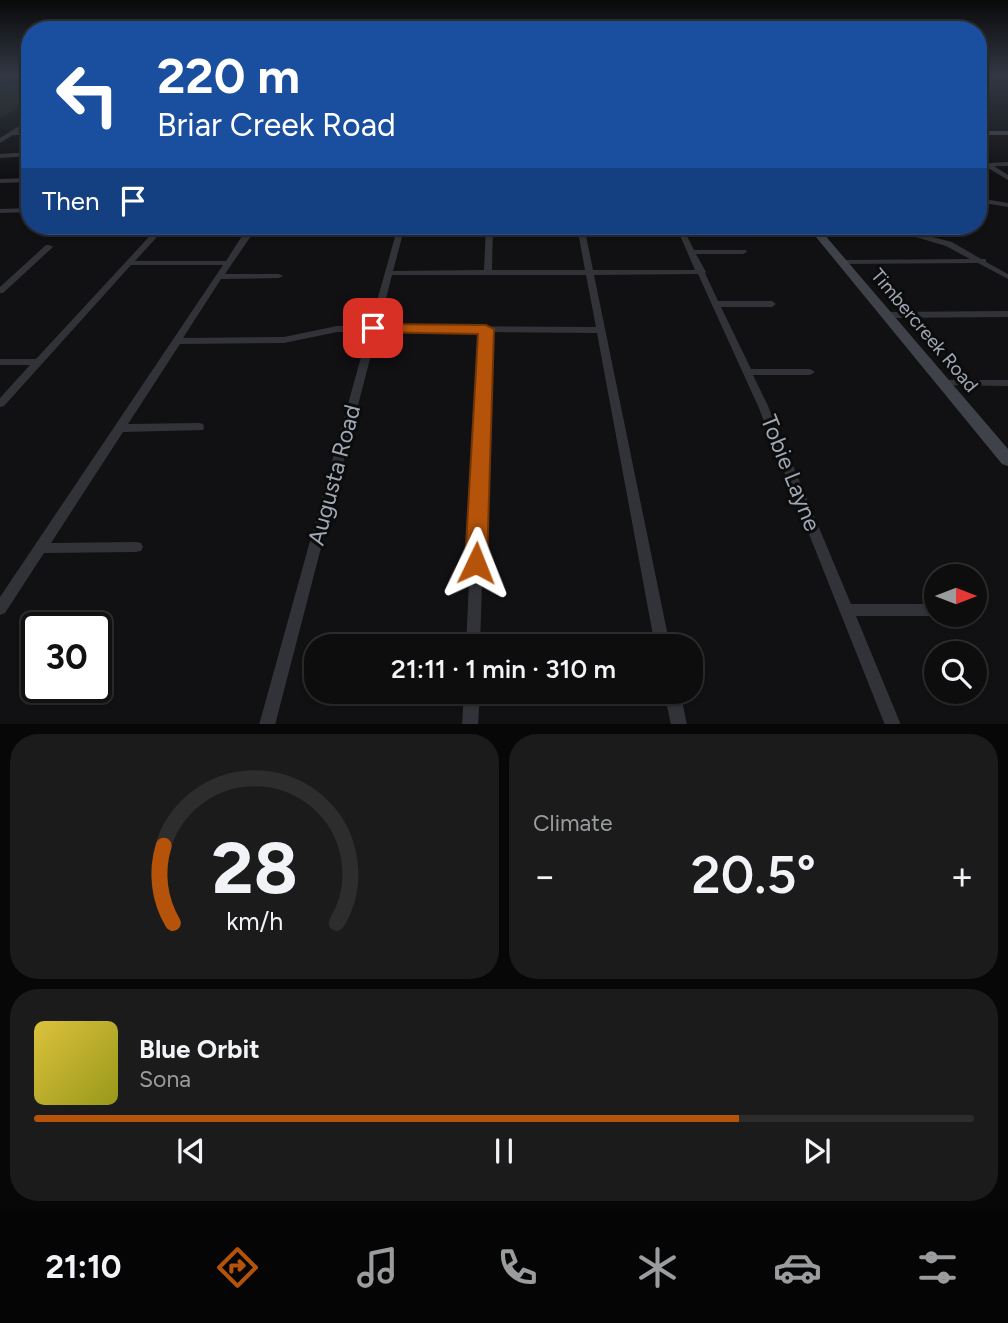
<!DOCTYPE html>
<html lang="en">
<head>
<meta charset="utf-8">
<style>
	:root { --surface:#0d0d0e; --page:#1b1b1c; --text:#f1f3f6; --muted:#9a9c9e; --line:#2d2d2e; --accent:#b45309 }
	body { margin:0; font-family:Figtree,sans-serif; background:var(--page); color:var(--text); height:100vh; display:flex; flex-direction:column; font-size:26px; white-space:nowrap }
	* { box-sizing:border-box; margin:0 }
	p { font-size:23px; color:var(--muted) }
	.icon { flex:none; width:38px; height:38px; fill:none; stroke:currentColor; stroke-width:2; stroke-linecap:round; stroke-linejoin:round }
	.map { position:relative; height:724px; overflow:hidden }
	.sheet { display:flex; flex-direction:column; gap:10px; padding:10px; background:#070708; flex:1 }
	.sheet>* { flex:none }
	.hud { position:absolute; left:21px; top:21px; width:966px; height:214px; border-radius:28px; box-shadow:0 2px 5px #0004,0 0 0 2px var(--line); background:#1a4fa0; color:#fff; overflow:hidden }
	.needle { width:46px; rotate:90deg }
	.fabs { position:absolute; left:924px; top:564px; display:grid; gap:14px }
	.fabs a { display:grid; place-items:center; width:63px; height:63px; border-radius:50%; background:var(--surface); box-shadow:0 2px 5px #0004,0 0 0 2px var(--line); font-size:35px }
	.speed { position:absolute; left:21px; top:612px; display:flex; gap:14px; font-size:35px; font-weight:700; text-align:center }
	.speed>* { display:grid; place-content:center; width:91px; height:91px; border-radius:50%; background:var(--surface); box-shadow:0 2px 5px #0004,0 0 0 2px var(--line); line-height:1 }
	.speed .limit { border:4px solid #111; border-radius:10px; background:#fff; color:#111 }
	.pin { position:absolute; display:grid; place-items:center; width:60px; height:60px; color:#fff; margin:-30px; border-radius:14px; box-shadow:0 4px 10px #0006 }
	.me { position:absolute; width:77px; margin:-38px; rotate:2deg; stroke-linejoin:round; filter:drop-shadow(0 0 5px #0008) }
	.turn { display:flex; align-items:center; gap:24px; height:147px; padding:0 21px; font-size:32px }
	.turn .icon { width:91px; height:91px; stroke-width:2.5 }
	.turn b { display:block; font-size:49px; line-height:60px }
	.then { display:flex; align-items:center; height:66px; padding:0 21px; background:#0003; gap:14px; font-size:26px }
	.big { font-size:52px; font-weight:600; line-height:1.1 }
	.sheet .widget { flex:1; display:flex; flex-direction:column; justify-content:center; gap:10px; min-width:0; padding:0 24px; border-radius:28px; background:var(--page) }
	.sheet .dial { align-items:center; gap:0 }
	.dial svg { height:182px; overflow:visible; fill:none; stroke:var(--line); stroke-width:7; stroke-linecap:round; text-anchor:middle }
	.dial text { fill:var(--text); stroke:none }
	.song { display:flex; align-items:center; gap:21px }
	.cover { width:84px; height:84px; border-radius:10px; background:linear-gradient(135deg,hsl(50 70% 55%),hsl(60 70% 35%)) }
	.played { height:7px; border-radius:4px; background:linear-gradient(90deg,var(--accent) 75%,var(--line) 75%) }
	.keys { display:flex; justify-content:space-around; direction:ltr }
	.heat { display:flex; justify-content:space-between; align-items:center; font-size:38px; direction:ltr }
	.sheet .tiles { flex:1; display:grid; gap:10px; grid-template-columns:1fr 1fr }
	.widget:last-child { grid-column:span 2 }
	.trip { position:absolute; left:304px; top:634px; width:399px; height:70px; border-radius:28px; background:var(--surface); box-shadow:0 2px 5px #0004,0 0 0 2px var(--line); font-weight:600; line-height:70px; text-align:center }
	.dock { display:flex; height:112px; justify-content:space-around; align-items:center; background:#050506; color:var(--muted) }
	.dock .icon { width:49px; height:49px }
	.dock .active { color:var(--accent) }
	.dock b { font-size:32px; color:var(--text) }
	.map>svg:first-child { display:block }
	.green { fill:#192119 }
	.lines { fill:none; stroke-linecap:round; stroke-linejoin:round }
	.street { fill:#313338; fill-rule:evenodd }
	.secondary { fill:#3f4248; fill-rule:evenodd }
	.route { fill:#b45309; stroke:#753606; stroke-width:2 }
	.labels { text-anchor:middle; stroke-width:6; stroke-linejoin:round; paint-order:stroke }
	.street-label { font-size:19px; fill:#a0a8b5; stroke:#0c0c0d }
	.near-street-label { font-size:23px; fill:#a0a8b5; stroke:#0c0c0d }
</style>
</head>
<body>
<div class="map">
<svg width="1008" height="725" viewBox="0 0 1008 725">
	<rect width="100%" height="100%" fill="#111113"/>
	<path class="green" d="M15,84L21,91L30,94V99L0,119V86Z"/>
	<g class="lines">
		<path class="street" d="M978,108L981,109V111H978Z
			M30,119V123L17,131H30V135H13L0,143V138Z
			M30,152V156L0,158V154Z
			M978,157L989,163L1008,162V166H994L1008,175V180L978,162Z
			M30,178V182L0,183V179Z
			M978,198L1008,203V207L978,202Z
			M30,208V212L0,213V209Z
			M159,226H167L135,261H226C235,248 244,226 261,226L253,233L225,274H279L283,276L279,278L221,279L183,338L284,337L337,326H370L398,226H405L393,271L484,270L486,226H493L492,270H585L577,226H584L593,270H695L676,226H682L694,250H746L747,252L743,254H696L706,272L705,273L718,301H772L776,304L772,307H721L751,369H810L815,372L810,375H753L768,406L851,604H936V614H941L936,616H856L901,725H885L758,406L698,274L594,275L670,646H655L597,333L490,332L480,646H466L481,332H377L275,725H259L368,332H337L284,343L180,344L128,424L199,423L203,424L204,427L203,430L123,432L51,543L136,542L141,543L143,547L141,551L136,552L44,553L5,613L0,615V597L223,265H131L4,406L0,407V398L30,365H0V359H36ZM392,275H586L596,327L379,326Z
			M274,226H302L308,228L304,230L278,228Z
			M878,226H889L952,242L981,259H986V262L1008,274V279L978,263L839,264V260H842L970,259L946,246Z
			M46,245H49L53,247L3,293H0V287Z
			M1008,311V317L887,318L883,315L887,312Z
			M945,380H1008V386L941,385L940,383L941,381Z
			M464,691H480L478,725H462Z
			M664,691H680L687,725H671Z"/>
		<path class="secondary" d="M22,75H28L24,83L30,87V93L18,83Z
			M978,131H1008V135H978Z
			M807,226H817L1008,449V466L1002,464Z"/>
	</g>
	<linearGradient id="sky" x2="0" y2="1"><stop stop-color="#09090a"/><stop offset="0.43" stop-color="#323844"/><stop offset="1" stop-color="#323844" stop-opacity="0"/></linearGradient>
	<rect width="1008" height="176" fill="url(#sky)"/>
	<path class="route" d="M373,324L486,325L494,329L487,563L484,569L476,572L468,569L465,563L478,334L368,332L366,328L368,325Z"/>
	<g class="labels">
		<g class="street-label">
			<text transform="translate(925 330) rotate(50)" y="7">Timbercreek Road</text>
		</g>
		<g class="near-street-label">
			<text transform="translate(791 473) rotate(68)" y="8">Tobie Layne</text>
			<text transform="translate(334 475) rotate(-75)" y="8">Augusta Road</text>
		</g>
	</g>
</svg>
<div class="fabs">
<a><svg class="needle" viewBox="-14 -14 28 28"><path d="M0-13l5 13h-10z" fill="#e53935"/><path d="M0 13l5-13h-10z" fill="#9a9c9e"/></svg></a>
<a><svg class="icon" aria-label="search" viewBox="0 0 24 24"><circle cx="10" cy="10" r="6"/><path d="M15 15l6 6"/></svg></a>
</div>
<div class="speed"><div class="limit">30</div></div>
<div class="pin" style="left:373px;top:328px;background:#d93025"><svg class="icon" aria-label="arrive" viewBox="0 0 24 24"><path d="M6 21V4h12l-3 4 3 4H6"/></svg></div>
<svg class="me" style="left:476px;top:563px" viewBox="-20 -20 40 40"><path d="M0-17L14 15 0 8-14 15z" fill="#b45309" stroke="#fff" stroke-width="4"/></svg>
<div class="trip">21:11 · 1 min · 310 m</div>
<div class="hud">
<div class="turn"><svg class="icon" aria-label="left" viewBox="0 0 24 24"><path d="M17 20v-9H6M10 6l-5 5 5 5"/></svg><div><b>220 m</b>Briar Creek Road</div></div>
<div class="then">Then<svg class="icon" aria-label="arrive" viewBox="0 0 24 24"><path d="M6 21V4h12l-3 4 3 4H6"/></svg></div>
</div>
</div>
<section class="sheet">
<div class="tiles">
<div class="widget dial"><svg viewBox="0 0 100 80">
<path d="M14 69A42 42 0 1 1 86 69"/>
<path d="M14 69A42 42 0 0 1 10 35" stroke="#b45309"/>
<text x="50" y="56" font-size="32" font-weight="700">28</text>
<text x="50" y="72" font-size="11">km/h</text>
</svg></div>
<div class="widget"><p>Climate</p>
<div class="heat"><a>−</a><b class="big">20.5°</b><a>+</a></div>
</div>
<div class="widget">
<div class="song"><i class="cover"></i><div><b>Blue Orbit</b><p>Sona</p></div></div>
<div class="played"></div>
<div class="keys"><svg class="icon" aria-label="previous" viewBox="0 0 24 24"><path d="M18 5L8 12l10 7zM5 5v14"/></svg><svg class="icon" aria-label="pause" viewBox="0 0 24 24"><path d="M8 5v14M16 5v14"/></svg><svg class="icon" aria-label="next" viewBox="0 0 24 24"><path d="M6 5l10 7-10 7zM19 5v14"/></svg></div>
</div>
</div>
</section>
<nav class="dock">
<b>21:10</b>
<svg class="icon active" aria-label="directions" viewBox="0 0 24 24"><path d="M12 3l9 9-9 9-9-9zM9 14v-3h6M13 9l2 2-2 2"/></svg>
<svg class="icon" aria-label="music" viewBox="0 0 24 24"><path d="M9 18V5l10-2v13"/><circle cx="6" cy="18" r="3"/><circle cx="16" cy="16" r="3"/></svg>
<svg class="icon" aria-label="phone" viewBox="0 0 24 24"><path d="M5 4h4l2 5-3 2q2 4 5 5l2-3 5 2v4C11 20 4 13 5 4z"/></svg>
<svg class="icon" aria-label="climate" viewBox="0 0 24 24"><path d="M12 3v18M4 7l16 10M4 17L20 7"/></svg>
<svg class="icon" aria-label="car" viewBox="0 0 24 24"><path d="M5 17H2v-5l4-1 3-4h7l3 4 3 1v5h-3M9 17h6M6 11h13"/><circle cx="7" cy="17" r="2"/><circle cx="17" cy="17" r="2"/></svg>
<svg class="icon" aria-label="filters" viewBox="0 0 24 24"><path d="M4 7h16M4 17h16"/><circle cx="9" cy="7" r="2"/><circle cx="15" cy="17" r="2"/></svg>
</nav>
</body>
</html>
